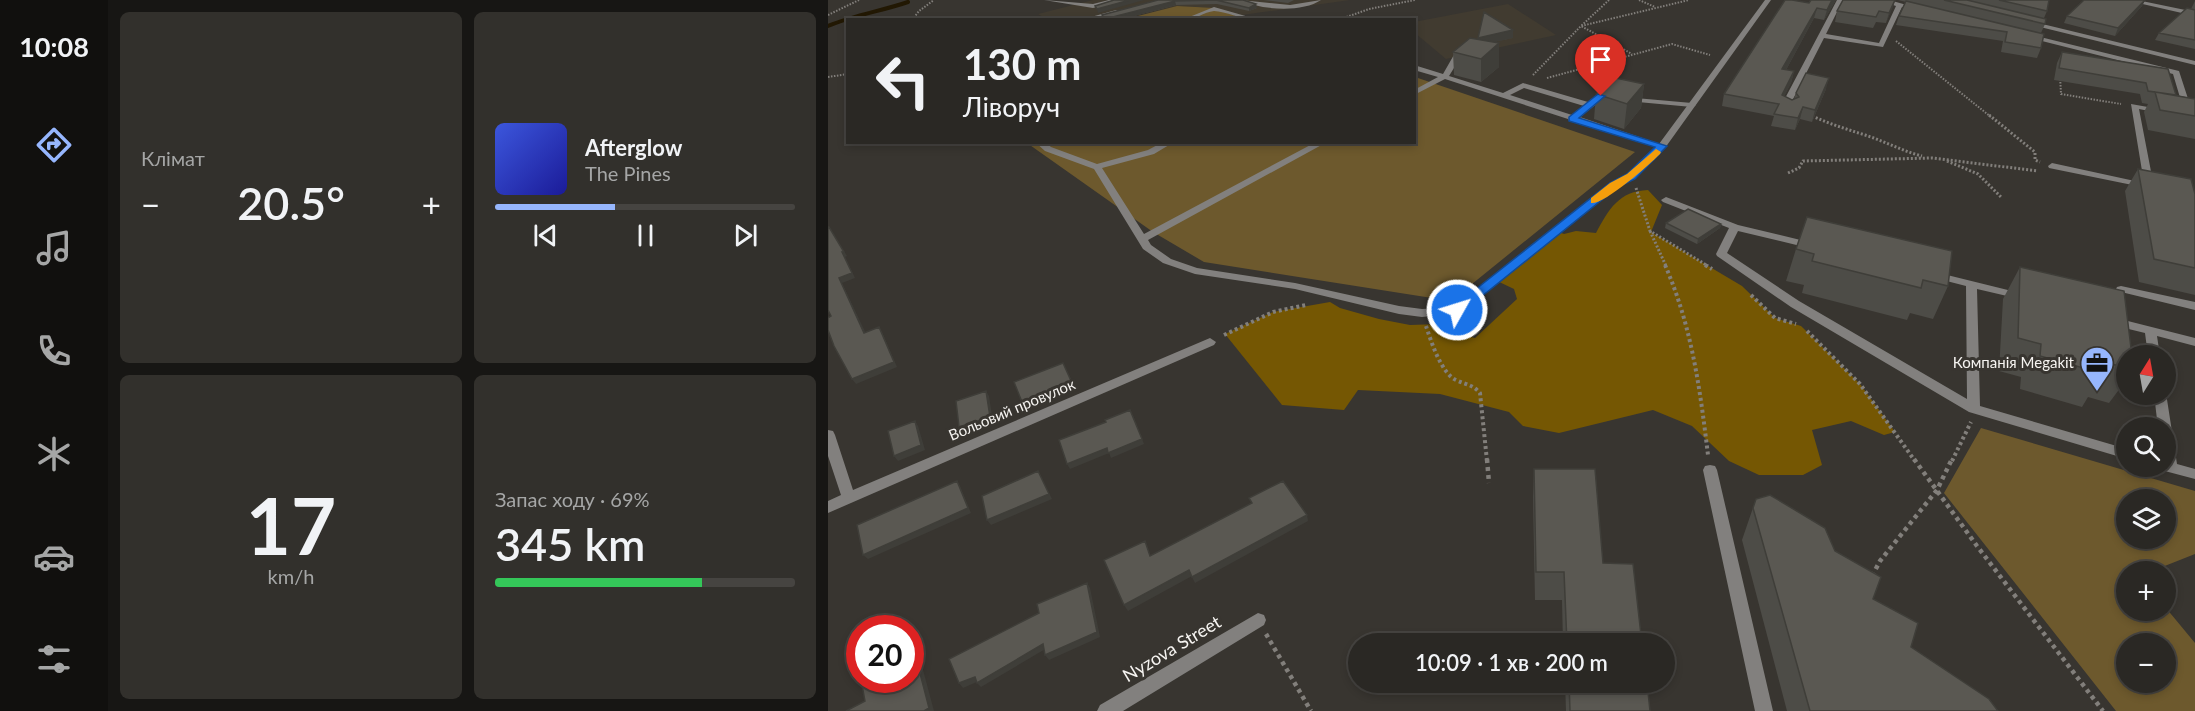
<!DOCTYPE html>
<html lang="uk">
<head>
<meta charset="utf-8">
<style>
	:root { --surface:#2a2824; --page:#32302c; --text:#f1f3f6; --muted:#a5a6a6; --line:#464441; --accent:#96b6fd }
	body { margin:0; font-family:Lato,sans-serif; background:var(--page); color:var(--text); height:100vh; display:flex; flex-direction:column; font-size:22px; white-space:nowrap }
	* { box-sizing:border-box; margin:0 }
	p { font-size:20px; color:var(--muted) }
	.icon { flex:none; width:33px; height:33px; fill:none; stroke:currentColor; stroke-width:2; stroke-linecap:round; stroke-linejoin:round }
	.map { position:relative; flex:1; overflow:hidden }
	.side { display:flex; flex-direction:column; gap:12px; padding:12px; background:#171614; width:720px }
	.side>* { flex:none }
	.banner { position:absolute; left:18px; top:18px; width:570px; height:126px; border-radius:0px; box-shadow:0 3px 9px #0003,0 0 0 2px var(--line); background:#2a2824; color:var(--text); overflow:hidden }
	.needle { width:39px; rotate:11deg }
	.controls { position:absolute; left:1288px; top:345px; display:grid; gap:12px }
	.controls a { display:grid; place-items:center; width:60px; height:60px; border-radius:50%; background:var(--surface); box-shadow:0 3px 9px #0003,0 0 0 2px var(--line); font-size:30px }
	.speed { position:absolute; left:18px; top:615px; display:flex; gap:12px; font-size:30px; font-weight:700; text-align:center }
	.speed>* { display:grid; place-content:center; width:78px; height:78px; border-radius:50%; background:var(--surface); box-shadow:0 3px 9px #0003,0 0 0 2px var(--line); line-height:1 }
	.speed .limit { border:9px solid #d22; background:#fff; color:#111 }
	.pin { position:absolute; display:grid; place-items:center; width:51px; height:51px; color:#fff; margin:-62px -26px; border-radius:50% 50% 50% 0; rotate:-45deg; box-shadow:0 0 6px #0007 }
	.pin .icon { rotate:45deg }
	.me { position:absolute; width:66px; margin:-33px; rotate:51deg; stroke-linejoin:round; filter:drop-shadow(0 0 4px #0008) }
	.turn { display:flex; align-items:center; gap:21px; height:126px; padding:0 18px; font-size:27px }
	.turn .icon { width:78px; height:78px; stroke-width:2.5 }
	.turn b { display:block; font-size:42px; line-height:51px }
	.big { font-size:45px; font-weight:600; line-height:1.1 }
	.side .widget { flex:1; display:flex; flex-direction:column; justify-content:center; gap:9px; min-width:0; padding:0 21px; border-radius:9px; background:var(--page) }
	.side .dial { align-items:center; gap:0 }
	.dial b { font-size:78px; line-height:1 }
	.song { display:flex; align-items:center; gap:18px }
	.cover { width:72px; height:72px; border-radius:9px; background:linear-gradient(135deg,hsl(230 70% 55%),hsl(240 70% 35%)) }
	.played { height:6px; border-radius:3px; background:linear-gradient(90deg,var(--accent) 40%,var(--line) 40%) }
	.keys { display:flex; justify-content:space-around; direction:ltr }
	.heat { display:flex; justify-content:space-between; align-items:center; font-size:33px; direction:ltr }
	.charge { height:9px; border-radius:4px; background:linear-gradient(90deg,#34c759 69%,var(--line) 0) }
	.side .tiles { flex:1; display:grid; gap:12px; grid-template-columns:repeat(2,1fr) }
	.trip { position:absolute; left:520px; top:633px; width:327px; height:60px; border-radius:30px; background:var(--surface); box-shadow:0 3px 9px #0003,0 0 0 2px var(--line); font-weight:600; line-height:60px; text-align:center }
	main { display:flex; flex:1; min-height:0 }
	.dock { display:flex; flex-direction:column; width:108px; justify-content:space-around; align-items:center; background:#11100e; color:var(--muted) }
	.dock .icon { width:42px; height:42px }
	.dock .on { color:var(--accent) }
	.dock b { font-size:27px; color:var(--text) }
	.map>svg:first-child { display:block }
	.built { fill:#413b30 }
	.green { fill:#6d592d; fill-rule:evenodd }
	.forest { fill:#755703 }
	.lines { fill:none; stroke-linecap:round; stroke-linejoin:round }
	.stream { stroke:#221803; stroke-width:4 }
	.path-far3 { stroke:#827f7b; stroke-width:2; stroke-dasharray:1.5 1.5; stroke-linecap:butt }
	.path-far2 { stroke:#827f7b; stroke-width:3; stroke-dasharray:2 2; stroke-linecap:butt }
	.path-far1 { stroke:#827f7b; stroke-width:4; stroke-dasharray:3 3; stroke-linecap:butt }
	.path { stroke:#827f7b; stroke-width:4.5; stroke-dasharray:4 4; stroke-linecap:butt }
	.lane { fill:#82807e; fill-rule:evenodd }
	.street { fill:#82807e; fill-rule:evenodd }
	.wall { fill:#4d4c47 }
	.shaded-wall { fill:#3f3e39 }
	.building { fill:#5a5852; stroke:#3f3e39; stroke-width:1.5 }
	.route { fill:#1a73e8; stroke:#114b97; stroke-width:1.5 }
	.slow { fill:#f59e0b }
	.labels { text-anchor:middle; stroke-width:6; stroke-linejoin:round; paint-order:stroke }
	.poi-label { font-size:15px; fill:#f6f4f1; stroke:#383530; text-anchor:end }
	.street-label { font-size:15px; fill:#f6f4f1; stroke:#383530 }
	.near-street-label { font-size:18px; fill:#f6f4f1; stroke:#383530 }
</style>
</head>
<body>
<main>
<nav class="dock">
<b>10:08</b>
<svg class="icon on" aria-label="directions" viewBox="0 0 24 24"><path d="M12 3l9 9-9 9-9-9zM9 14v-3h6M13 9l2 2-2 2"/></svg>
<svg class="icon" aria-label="music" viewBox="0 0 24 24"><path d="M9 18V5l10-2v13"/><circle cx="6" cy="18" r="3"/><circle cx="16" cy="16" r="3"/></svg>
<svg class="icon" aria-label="phone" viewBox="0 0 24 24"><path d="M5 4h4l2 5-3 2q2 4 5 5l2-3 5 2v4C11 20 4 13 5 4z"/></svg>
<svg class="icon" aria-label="climate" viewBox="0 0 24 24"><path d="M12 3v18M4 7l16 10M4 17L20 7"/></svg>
<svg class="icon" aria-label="car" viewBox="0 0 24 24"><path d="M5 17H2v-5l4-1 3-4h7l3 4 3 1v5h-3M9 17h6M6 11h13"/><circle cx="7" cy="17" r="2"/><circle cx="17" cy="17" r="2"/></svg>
<svg class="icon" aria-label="filters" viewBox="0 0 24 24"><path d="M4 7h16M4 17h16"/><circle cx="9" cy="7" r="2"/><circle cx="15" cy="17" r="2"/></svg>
</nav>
<section class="side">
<div class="tiles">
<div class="widget"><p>Клімат</p>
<div class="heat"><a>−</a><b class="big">20.5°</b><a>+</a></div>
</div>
<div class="widget">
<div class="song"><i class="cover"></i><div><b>Afterglow</b><p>The Pines</p></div></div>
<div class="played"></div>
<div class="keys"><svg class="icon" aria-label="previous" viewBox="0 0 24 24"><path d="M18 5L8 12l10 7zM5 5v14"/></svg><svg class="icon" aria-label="pause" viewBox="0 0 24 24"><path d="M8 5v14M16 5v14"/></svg><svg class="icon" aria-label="next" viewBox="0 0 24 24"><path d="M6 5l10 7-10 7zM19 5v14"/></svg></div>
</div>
<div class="widget dial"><b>17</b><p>km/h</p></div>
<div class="widget"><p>Запас ходу · 69%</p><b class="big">345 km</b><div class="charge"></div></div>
</div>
</section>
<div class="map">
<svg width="1367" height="711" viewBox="0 0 1367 711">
	<rect width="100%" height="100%" fill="#383530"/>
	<path class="built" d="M265,0H522L407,16L387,8L349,6L294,19H219L210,14Z
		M680,4L728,35L618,59L587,33L586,22Z"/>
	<path class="green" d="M349,6L387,8L416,19L294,20Z
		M587,77L807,152L623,301L376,262L325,232L199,143L586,142Z
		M1153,428L1367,491V554L1324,571L1299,572V610H1338V608L1367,643V711H1288L1116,493ZM1299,500H1338V538H1299ZM1299,644H1338V682H1299Z"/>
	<path class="forest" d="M820,190L834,205L823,232L914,286L947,318L973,326L1032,384L1067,432L1056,435L1023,421L984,430L994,465L975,475H931L901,461L864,426L825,410L731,433L695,426L681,412L612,394L530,390L516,410L454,405L397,334L445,312L502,302L512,308L551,319L582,325L612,324L623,332L647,338L689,299L686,289L667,280L728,231L736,234L748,231L768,233C781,209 791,191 820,190Z"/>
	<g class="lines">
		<path class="stream" d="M0,26C26,15 54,11 80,2"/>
		<path class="path-far3" d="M781,0L753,26L804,54
			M811,0L827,7
			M0,15L31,0
			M84,20L91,11L106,0
			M510,20L541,9L587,0
			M1068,41L1163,117
			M705,75L753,26L861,0
			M1232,76L1233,94L1293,104
			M0,77L20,74
			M719,78L844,44L882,55"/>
		<path class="path-far2" d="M1161,115L1207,152V160L1212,162
			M984,116C1002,124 1018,129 1037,135C1056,141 1074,151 1094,156
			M1119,161L1150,174L1174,198
			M960,173L971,168L975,161L1104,158L1210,171
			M808,188L822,231L880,266
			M822,231L838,266"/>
		<path class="path-far1" d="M837,265C864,327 872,389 880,455
			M877,265L884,269
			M923,295L947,318L968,324
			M598,326C603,341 613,373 628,380C638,385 644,384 652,393L659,461
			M979,331L1032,384L1087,461
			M396,335L445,312L478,305
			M1124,461L1143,422"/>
		<path class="path" d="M659,459L661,483
			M1086,459L1149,546L1275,711
			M1044,576L1052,561L1109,490L1124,459
			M438,634L483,711"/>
		<path class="lane" d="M216,0L265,4L281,0H292L265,8Z
			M412,0L462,5L493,0C474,13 432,10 412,0Z
			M1009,0H1015L998,34L1051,43L1068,6L1050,0H1061L1093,9L1090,11L1074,7L1055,47L996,38L962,105L966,108L962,110L953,106Z
			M1297,0H1309L1367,12V16Z
			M386,7L428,19L429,20C414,20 397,11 386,11C376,12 367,20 354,20Z
			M288,10L290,11V13L266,19L263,17Z
			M1200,34L1351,71L1364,111L1360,113L1356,111L1345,74L1198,37V35Z
			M627,53L634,55L621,76L675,93L695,83L760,102L770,94L785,95V99H775L752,117L838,146L831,148L747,121H741L740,119L617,79L586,95V90L610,77L586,70V65L615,74ZM696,88L756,106L744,115L682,95Z
			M796,97L864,103L868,105L864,107L799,101L795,99Z
			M1303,104L1331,109L1335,111L1331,113L1311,109L1326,187L1324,189L1221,168L1220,166L1224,163L1316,183Z
			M207,142H217L223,147L269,164L320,150L335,142H346L326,154L274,168L316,234L488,142H499L320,240L323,245L343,259L369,268L467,283L571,306L594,309L626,307L783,183L786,182L791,185L633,313L594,317L571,314L467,289L367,274L335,263L315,249L266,169L217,151Z
			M838,197L910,225L989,244L990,246L985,249L910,231L899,253L971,301L1139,399L1138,286L1103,277L1102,275L1107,272L1196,294L1198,296L1192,299L1149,289L1152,406L1299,449V459L1141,412L963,307L889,256L888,254L901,228L835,202L833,200Z
			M1293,286L1367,302V310L1289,291L1288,289L1289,287Z
			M1284,317L1367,338V346L1329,336L1332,356H1320L1317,333L1280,324L1278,321L1280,318Z
			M1338,393L1349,464L1367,469V479L1333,470L1331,466H1338V428H1330L1326,394Z"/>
		<path class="street" d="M937,0H943L837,148L806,178L789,187H783V183L800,174L831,144Z
			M1202,21L1367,61V65L1200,24L1199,23Z
			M382,338L388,342L386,345L0,513V501L13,495L0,456V430L5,431L7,435L25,490Z
			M882,465L887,466L889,470L945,711H927L875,470L877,466Z
			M430,613L436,615L438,620L436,625L295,711H269L272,705Z"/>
	</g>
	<path class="wall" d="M330,0H415L429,8L421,11L389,4L348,5L291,20H275L274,15Z
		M435,0H466L460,3Z
		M983,0H1008L996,20L986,18L958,70L966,71L963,83L956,96L964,100L966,99L968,93L998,89L984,122L972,119L967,130L943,126L946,116L894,106L896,94Z
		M1067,0L1058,23L1048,22L1045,28L1007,22L1009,11Z
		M1070,0H1221L1219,11L1216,18L1217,24L1213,33V48L1209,58L1173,52L1175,41L1068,25L1071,16L1078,2Z
		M1317,0L1314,6L1287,36L1236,23L1239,16Z
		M1367,1V49L1327,40L1331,33L1363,9Z
		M685,38L665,42L671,67L653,82L626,75L625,52L650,40Z
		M1234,52L1340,69L1348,95L1367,99V139L1320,130L1316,112L1320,104L1314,103L1312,94L1226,80L1229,63Z
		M816,84L813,108L796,129L766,119L768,94Z
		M1310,169L1367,194V295L1311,282L1297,191Z
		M838,223L893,224L892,228L869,244L837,228Z
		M968,249L1120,286L1105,319L1082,313L1079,320L974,293L976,285L958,281Z
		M1192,267L1299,356V379L1281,403L1260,397L1254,407L1192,389L1193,377L1171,371L1175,299Z
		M706,469L775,563L814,644H735L734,600H707L705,497Z
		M928,499L1007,551L1083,647L1170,711H959L914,540Z
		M737,682H819L822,711H738Z"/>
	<path class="shaded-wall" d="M302,0H316L270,13L269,9Z
		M1004,0H1008L996,20L999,10Z
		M1067,0L1065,7L1058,23L1061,13Z
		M1317,0L1314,6L1287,36L1290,28Z
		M347,1L348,5L291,20L277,19Z
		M428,4L429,8L421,11V8Z
		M989,8L986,18L952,81L954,69Z
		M685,30V38L650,46V38Z
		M671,43V67L653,82V59Z
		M966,71L963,83L951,107L954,95Z
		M1001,78L998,89L984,122L987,110Z
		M816,84L813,108L796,129L799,104Z
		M975,107L972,119L967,130L970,118Z
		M893,224L892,228L869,244L870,239Z
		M1,227L19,256L17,257L27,278L14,283L40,338L36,333L11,278Z
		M51,327L54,332L69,367L28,384L24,379Z
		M235,363L247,387L197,407L194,402Z
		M158,391L161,396L165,422L135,432L131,427Z
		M305,415L316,444L283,458L281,453L242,469L239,464Z
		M87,421L90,426L97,450L70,461L66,456Z
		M210,471L224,499L163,525L159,520Z
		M129,481L132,486L143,513L40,559L35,555Z
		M479,515L480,521L367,583L364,577Z
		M361,570L364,576L300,611L296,605Z
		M259,583L262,588L272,637L221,660L217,655Z
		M215,644L219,648L153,687L149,683Z
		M85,646L90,651L106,711H96Z
		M147,677L151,681L135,688L131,683Z"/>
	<path class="building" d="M286,0H302L269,9L267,6Z
		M330,0H415L428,4L421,8L388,0L347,1L277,19L274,15Z
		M957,0H964L981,3L983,0H1004L999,10L989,8L954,69L966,71L954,95L964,100L971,97L968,93L978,73L1001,78L987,110L975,107L970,118L946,114L951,104L896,94Z
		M1015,0H1067L1061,13L1051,11L1048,17L1009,11Z
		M1116,0H1139L1218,19L1217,24Z
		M1171,0H1221L1219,11Z
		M1256,0H1317L1290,28L1239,16Z
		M1078,1L1216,34L1213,48L1177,42L1179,32L1071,16Z
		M1359,8L1367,10V40L1331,33Z
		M656,12L685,30L650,38Z
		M642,38L671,43L653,59L625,52Z
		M1234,52L1340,69L1348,95L1320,91L1318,83L1231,68Z
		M783,77L816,84L799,104L768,94Z
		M1327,92L1367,99V116L1332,110Z
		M1310,169L1363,179L1367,194V268L1326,259Z
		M860,209L893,224L870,239L838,223Z
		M979,217L1124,251L1120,286L1095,280L1093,288L984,261L986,254L968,249Z
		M0,227H1L16,252H14L24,273L11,278L36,333L51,327L66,362L24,379L6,346L0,330V318L3,316L0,310Z
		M1192,267L1296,291L1304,356H1299V368L1276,362L1277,374L1212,356L1213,344L1190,338Z
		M235,363L244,383L194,402L186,382Z
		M158,391L162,417L131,427L128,401Z
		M302,410L314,439L280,453L279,448L239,464L231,440L278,422L277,420Z
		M87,421L93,445L66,456L60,431Z
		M706,469H767L775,563L805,564L814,644H739L736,572H708Z
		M210,471L221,494L159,520L154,496Z
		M129,481L140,508L35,555L29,525Z
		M455,481L479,515L364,577L361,570L296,605L276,560L317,541L322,556L424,503L421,498Z
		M942,495L997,528L1007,551L1053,577L1045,599L1090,623L1083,647L1161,699L1170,711H982L925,508L928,499Z
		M259,583L269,632L217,655L215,644L149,683L147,677L131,683L121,659L211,613L209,604Z
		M85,646L101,708L96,711H18L37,701L33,680H82V648Z
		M741,682H819L822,711H742Z"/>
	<path class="route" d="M770,94L777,96L751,118L839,146L807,179L790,187L633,313H624L622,310L624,308L782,183L799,174L827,147L741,121V117Z"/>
	<path class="slow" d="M828,149L833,152L832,154C821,165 776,205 763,203V198L782,183L799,174Z"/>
	<defs>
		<symbol id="office-pin" viewBox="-11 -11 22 30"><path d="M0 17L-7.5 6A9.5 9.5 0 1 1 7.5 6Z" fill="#96b6fd" stroke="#383530"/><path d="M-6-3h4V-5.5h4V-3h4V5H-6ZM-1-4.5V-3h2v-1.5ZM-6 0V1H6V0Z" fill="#111"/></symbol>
	</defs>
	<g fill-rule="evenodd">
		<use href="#office-pin" x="1250" y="344" width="38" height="52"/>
	</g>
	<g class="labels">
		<g class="poi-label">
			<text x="1246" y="368">Компанія Megakit</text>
		</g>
		<g class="street-label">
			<text transform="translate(184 410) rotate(-23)" y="5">Вольовий провулок</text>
		</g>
		<g class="near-street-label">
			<text transform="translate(344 649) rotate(-31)" y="6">Nyzova Street</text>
		</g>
	</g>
</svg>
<div class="controls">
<a><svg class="needle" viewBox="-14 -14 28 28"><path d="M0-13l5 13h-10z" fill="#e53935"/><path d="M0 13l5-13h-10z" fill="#a5a6a6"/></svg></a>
<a><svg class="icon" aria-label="search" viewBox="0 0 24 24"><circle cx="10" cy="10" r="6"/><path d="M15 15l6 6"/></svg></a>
<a><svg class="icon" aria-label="layers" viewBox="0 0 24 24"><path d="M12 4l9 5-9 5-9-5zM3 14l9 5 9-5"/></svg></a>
<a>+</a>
<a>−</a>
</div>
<div class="speed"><div class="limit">20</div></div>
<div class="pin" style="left:773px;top:96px;background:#d93025"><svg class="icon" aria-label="arrive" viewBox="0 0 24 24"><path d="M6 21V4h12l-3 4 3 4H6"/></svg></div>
<svg class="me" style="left:629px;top:310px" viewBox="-20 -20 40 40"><circle r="17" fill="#1a73e8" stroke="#fff" stroke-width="3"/><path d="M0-11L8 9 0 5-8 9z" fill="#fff"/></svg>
<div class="trip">10:09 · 1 хв · 200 m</div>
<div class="banner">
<div class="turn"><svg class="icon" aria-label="left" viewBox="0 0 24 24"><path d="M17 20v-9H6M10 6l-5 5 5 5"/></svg><div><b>130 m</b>Ліворуч</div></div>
</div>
</div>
</main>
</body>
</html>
